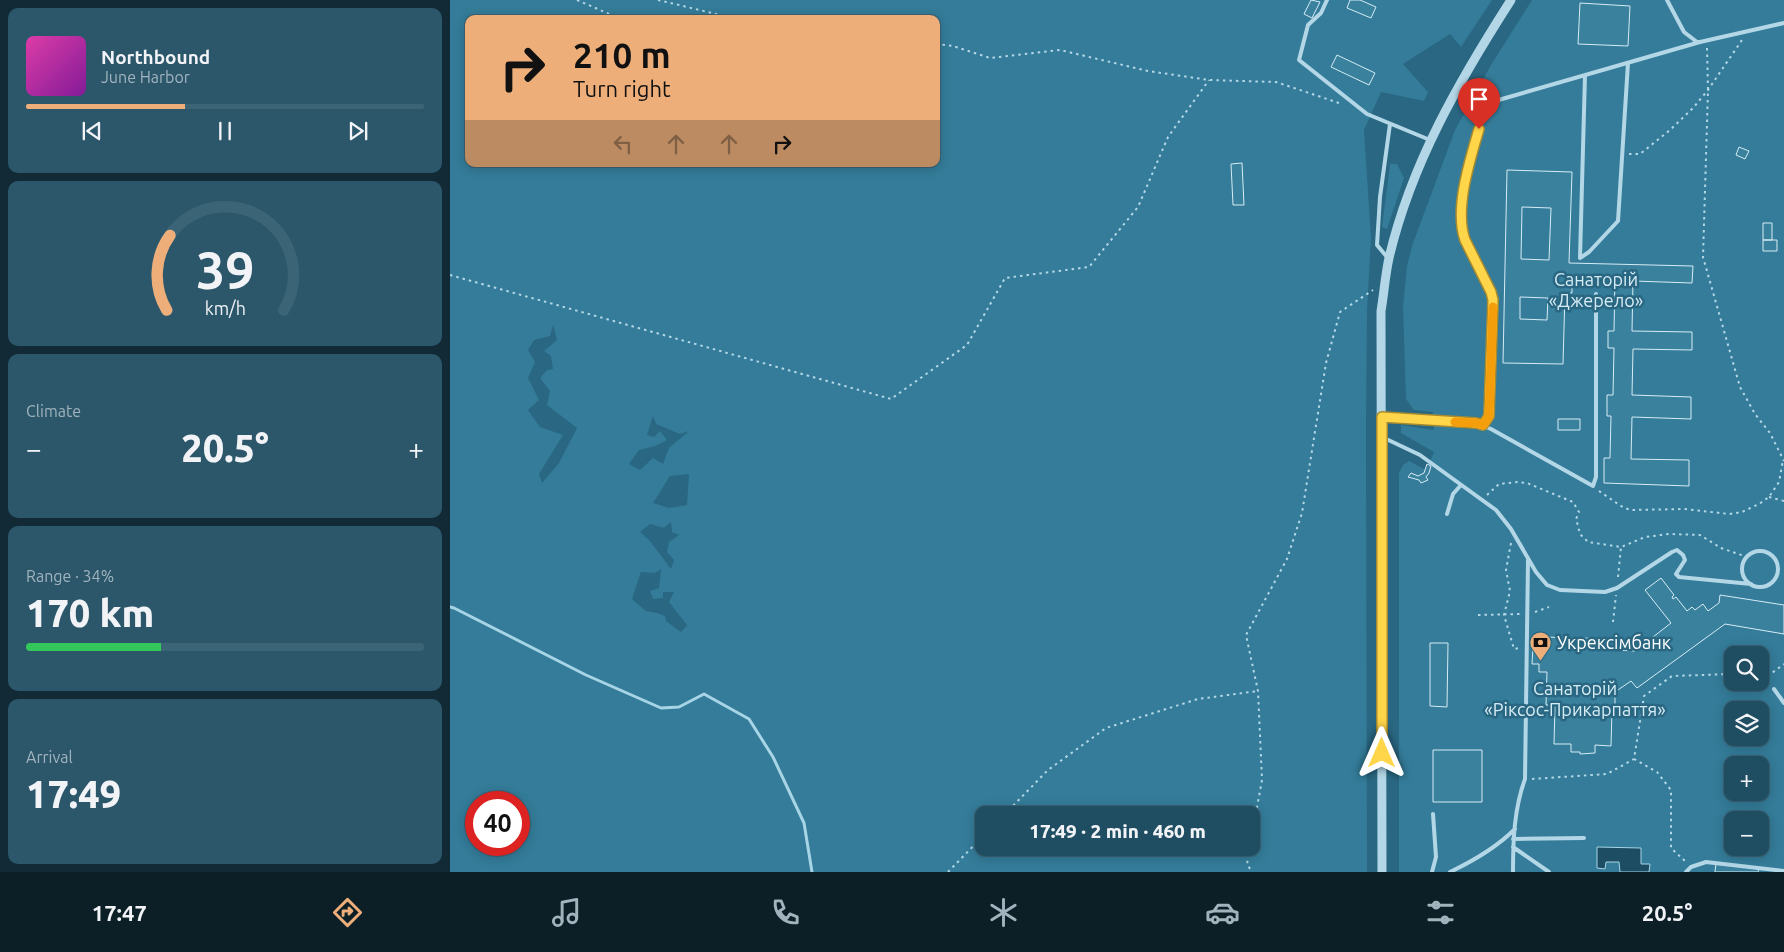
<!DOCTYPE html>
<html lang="en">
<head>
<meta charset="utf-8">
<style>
	:root { --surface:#1f4d62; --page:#2c576b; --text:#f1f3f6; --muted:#a1b4be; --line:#3c6477; --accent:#edae7a }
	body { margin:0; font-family:Ubuntu,sans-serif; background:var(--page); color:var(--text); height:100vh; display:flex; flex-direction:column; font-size:19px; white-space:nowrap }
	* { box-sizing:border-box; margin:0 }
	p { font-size:16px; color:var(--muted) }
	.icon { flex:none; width:28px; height:28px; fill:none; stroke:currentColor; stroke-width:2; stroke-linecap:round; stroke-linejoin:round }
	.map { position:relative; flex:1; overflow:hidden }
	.drawer { display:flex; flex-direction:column; gap:8px; padding:8px; background:#112a36; width:450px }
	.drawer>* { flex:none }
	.top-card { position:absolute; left:15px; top:15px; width:475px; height:152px; border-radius:10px; box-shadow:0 2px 12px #0003,0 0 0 1px var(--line); background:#edae7a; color:#111; overflow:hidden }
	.fabs { position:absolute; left:1274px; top:646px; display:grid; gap:10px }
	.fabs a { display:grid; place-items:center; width:45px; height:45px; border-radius:10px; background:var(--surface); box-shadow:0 2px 12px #0003,0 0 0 1px var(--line); font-size:25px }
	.speed { position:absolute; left:15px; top:791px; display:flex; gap:10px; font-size:25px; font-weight:700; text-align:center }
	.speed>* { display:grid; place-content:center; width:65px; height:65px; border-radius:50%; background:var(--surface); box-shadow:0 2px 12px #0003,0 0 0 1px var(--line); line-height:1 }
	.speed .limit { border:8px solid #d22; background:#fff; color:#111 }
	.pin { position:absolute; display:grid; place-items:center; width:42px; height:42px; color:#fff; margin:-51px -21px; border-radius:50% 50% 50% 0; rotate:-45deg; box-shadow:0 0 5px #0007 }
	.pin .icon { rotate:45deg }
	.me { position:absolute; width:55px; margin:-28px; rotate:0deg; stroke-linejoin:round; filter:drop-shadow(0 0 4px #0008) }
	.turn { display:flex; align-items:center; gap:18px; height:105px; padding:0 25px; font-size:22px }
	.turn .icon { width:65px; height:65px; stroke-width:2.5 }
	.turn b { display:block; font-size:35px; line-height:42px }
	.lanes { display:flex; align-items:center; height:48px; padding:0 25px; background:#0003; justify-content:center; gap:25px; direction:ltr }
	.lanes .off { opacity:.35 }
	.big { font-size:38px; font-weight:800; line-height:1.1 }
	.drawer .card { flex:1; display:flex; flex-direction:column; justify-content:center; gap:8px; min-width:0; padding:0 18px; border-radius:10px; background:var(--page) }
	.drawer .dial { align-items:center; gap:0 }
	.dial svg { height:130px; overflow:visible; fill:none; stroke:var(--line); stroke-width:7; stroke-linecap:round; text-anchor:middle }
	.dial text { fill:var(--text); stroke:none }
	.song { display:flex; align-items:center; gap:15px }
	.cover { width:60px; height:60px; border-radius:8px; background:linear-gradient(135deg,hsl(320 70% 55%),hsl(290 70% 35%)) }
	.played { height:5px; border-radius:2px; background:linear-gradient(90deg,var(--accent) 40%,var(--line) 40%) }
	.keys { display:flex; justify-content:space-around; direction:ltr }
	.heat { display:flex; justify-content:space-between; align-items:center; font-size:28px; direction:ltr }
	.charge { height:8px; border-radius:4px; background:linear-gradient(90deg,#34c759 34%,var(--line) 0) }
	.trip { position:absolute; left:525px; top:806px; width:285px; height:50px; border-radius:10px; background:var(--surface); box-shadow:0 2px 12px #0003,0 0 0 1px var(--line); font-weight:800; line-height:50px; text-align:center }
	.tabs { display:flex; height:80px; justify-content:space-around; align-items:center; background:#0c1f27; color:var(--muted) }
	.tabs .icon { width:35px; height:35px }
	.tabs .current { color:var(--accent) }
	.tabs b { font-size:22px; color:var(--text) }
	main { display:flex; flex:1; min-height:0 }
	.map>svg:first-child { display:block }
	.green { fill:#347c99; fill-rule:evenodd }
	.water { fill:#1d4d63; stroke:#a7d5e6 }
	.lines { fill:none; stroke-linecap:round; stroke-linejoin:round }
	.stream { stroke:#a7d5e6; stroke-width:3 }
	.building { fill:#3a819e; stroke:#d6ecf5; fill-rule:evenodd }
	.path { stroke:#b3d7e6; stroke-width:2; stroke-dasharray:2.5 4; stroke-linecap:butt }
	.service { stroke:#b3d7e6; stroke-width:4 }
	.tertiary { stroke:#b3d7e6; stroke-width:9 }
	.route-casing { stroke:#a68a30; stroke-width:12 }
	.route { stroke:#ffd54a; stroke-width:9 }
	.slow { stroke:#f59e0b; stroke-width:9 }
	.labels { text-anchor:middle; stroke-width:5; stroke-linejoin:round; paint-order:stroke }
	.park-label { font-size:18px; fill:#d6ecf5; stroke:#296782 }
	.poi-label { font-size:18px; fill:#fff; stroke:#296782; text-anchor:start }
</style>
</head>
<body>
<main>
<section class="drawer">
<div class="card">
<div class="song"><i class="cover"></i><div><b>Northbound</b><p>June Harbor</p></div></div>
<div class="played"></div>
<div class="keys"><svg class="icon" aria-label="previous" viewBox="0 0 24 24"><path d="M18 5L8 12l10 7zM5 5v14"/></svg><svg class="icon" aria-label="pause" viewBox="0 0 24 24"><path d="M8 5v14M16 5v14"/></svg><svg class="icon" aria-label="next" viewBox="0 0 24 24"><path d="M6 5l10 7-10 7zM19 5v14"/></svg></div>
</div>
<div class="card dial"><svg viewBox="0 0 100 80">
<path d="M14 69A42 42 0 1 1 86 69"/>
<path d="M14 69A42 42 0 0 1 16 23" stroke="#edae7a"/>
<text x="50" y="56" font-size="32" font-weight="700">39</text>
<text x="50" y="72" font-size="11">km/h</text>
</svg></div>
<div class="card"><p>Climate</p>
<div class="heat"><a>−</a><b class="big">20.5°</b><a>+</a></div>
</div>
<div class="card"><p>Range · 34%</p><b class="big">170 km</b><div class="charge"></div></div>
<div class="card"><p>Arrival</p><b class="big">17:49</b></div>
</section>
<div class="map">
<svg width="1334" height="872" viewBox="0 0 1334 872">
	<rect width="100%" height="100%" fill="#296782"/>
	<path class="green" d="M0,0H1042L1011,47L1000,34L953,64L978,92L974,101L931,92L914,130L921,238L917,311L916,428L917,872H0ZM19,19H486V164H19ZM103,325L107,340L94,351L101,356L103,369L97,370L90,378L100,391L97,405L127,428L109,463L92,483L89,474L113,435L90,427L78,410L89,400L78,378L85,362L78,350L84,340L100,336ZM203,416L206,424L230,434L239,431L219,448L213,464L203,458L190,470L179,464L189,450L205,446L217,440L210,431L204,437L197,435ZM239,474L237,505L219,508L203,503L220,476ZM221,522L222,532L229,535L219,542L217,552L224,560L221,569L200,541L190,532L200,524L214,528ZM211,569L209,588L200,591L203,599L213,598V592H224L219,602L237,625L231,632L216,621L215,616L207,613L196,611L182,599L191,572L205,573ZM26,802H69V845H26ZM534,815H801V848H534Z
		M1082,0H1334V872H949V473L953,465L959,461L976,470L984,452L951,433V425L984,430L983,412L964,410L956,399L953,307L957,266L962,246L1005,130L1041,65ZM1282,655H1310V682H1282ZM1282,710H1310V738H1282ZM1282,765H1310V792H1282ZM1282,820H1310V848H1282Z
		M940,164H947L954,178L937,229L932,227Z"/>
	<path class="water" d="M1147,847L1191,848V864H1200L1199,872H1170L1169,862H1156L1155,869L1147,868Z"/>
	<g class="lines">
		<path class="stream" d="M0,607L4,608L136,675L211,708L229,707L254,694L299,719L323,757L354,823L362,872"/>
	</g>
	<path class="building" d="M861,0L870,2L862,18L854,14Z
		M900,0H910L926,7L921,18L897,8Z
		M1130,3L1180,6L1178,46L1128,44Z
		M887,55L925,73L919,85L881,67Z
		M1289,147L1299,151L1295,159L1286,155Z
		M792,163L794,205H783L781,164Z
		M1057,170L1122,172L1119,263L1243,266L1242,283L1183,281L1182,331L1242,332V350L1183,349L1182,395L1241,397V419L1182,417L1181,459L1239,460V486L1154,483V458H1160L1161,416H1157V395H1163L1164,348H1158V331H1164L1165,278L1122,277V293H1115L1113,364L1053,363ZM1072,207L1101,208L1099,260L1071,259ZM1070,297L1098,298L1097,320L1070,319Z
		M1313,223H1322V240H1313Z
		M1313,240H1327V251H1313Z
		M1108,419H1130V430H1108Z
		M977,464L981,466L979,473L976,477L978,480L971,483L969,480L958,477L961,473L968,476L974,473Z
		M1211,578L1224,595L1222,597L1223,599L1226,597L1237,611L1242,607L1245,610L1253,604L1258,611L1269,603L1270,595L1334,605V634L1275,624L1187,688L1181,681L1165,692V710H1162L1161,746L1145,745V753L1130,754V752H1121V744H1104L1105,705H1096L1097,672H1089V664H1082L1083,647H1093V637L1165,639V650L1185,651L1221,623L1195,590Z
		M980,643H998L997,707L980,706Z
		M983,750H1032V802H983Z
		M1266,863L1309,869L1308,872H1265Z"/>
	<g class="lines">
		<path class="path" d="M127,0L171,19
			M208,0L287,19
			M486,44L503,46L540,58L610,50L698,71L759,80L826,82L892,104
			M1257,48L1258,90L1253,257L1290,387L1305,414L1320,433L1334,461
			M1179,154H1190L1220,130L1243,108L1258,90L1292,40
			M0,275L441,399L517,345L555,278L639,267L688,207L718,137L759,80
			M1149,491L1174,508L1182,510L1235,509L1279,514L1292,512L1309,504L1319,497L1329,482L1333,460
			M1037,495L1049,484L1067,482L1077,483L1123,502L1129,512L1126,519L1128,526L1130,534L1138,542L1171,547L1195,537L1219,534L1250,535L1271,548L1297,557
			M1319,497L1334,501
			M1061,543L1056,570L1060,591L1054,615L1064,649L1070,648
			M1168,577L1171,547
			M1085,612L1099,607
			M1028,615L1071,614
			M1163,622L1166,595
			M1310,674L1322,673L1334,664
			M1314,675L1320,683
			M1184,759L1207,772L1221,790V848L1236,862
			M1082,779L1157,774L1184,759L1194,696L1222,676L1282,674
			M554,815L598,770L656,728L748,699L808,691
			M801,840L812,780L808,691L796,635L837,559L852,513L876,363L890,312L923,290
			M800,848L797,864L802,872
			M498,872L534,835"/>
		<path class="service" d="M877,0L871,13L858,25L849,60L917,114L980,140
			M1217,0L1234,32L1247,42H1249
			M1135,75L1130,258L1139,252L1168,221L1178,63
			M937,257L927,245L930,197L940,124
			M932,417L1026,423L1041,429L1143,486L1146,477V294
			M1033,425L1039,416L1043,300L1015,241C1007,216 1024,114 1045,101L1250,42L1334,23
			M932,437L970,455L1046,510L1061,529L1086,572L1097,585L1110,590L1155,592L1167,588L1222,552L1227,550L1233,555L1235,560L1226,574L1229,577L1301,584
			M997,514L1003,494L1011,485
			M1292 569a18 18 0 1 1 36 0a18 18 0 1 1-36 0Z
			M1324,689L1334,703
			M1063,839L1134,838
			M1063,847L1099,872
			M982,872L986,857L983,814
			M1000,872C1023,861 1047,847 1065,829
			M1063,872C1063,841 1064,809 1075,779L1078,560
			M1236,872L1241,867L1256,862L1334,871"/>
		<path class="tertiary" d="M932,872L931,311C934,294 935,276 939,258C961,164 1009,81 1061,0"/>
	</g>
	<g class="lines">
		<defs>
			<path id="route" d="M932,753V417L1026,423L1033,425L1039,416L1043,300L1041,292L1015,240C1004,209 1020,160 1029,129"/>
		</defs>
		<use href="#route" class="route-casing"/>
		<use href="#route" class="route"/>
		<path class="slow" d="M1005,422L1026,423L1033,425L1039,416L1043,307"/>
	</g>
	<defs>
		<symbol id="bank-pin" viewBox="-11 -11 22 30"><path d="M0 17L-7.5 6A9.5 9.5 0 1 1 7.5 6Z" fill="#edae7a" stroke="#296782"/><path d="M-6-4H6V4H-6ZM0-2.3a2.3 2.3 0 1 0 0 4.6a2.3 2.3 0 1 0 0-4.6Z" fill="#111"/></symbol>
	</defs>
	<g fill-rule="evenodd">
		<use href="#bank-pin" x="1078" y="630" width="25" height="34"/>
	</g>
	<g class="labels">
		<g class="park-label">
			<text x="1146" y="286">Санаторій<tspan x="1146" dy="21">«Джерело»</tspan></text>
			<text x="1125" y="695">Санаторій<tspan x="1125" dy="21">«Ріксос-Прикарпаття»</tspan></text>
		</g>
		<g class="poi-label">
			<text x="1107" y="649">Укрексімбанк</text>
		</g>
	</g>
</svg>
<div class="fabs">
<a><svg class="icon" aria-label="search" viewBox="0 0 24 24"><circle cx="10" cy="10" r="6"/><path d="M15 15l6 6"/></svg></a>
<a><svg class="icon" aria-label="layers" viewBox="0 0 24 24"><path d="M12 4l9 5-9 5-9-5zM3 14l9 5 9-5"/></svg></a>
<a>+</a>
<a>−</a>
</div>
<div class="speed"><div class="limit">40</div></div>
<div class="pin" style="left:1029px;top:129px;background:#d93025"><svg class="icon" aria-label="arrive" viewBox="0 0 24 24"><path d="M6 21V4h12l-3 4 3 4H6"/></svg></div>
<svg class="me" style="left:932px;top:753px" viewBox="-20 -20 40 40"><path d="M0-17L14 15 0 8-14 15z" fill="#ffd54a" stroke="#fff" stroke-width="4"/></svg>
<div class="trip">17:49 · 2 min · 460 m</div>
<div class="top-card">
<div class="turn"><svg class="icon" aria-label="right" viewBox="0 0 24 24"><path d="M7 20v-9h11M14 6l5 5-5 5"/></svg><div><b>210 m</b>Turn right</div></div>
<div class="lanes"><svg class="icon off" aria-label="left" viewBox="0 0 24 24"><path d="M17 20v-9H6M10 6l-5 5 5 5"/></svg><svg class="icon off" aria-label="ahead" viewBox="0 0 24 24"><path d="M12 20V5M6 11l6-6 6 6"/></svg><svg class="icon off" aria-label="ahead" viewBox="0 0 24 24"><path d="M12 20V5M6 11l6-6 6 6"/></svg><svg class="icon" aria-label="right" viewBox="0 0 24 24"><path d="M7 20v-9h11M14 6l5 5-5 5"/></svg></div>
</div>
</div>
</main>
<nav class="tabs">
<b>17:47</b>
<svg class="icon current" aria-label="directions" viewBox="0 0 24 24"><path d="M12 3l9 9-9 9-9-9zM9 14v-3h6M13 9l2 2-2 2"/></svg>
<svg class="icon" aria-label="music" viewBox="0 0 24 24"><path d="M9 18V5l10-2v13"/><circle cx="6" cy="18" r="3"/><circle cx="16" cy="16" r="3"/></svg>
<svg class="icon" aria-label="phone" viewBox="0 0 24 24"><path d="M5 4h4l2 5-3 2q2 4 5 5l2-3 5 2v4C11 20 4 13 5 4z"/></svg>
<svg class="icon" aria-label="climate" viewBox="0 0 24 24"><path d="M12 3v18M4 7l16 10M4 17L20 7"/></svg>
<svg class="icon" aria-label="car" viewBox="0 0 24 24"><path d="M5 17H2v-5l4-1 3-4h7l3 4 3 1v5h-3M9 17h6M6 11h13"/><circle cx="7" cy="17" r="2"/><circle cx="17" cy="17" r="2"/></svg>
<svg class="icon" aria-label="filters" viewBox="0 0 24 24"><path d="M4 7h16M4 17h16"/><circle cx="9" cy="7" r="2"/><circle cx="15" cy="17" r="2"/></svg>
<b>20.5°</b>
</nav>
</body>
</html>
